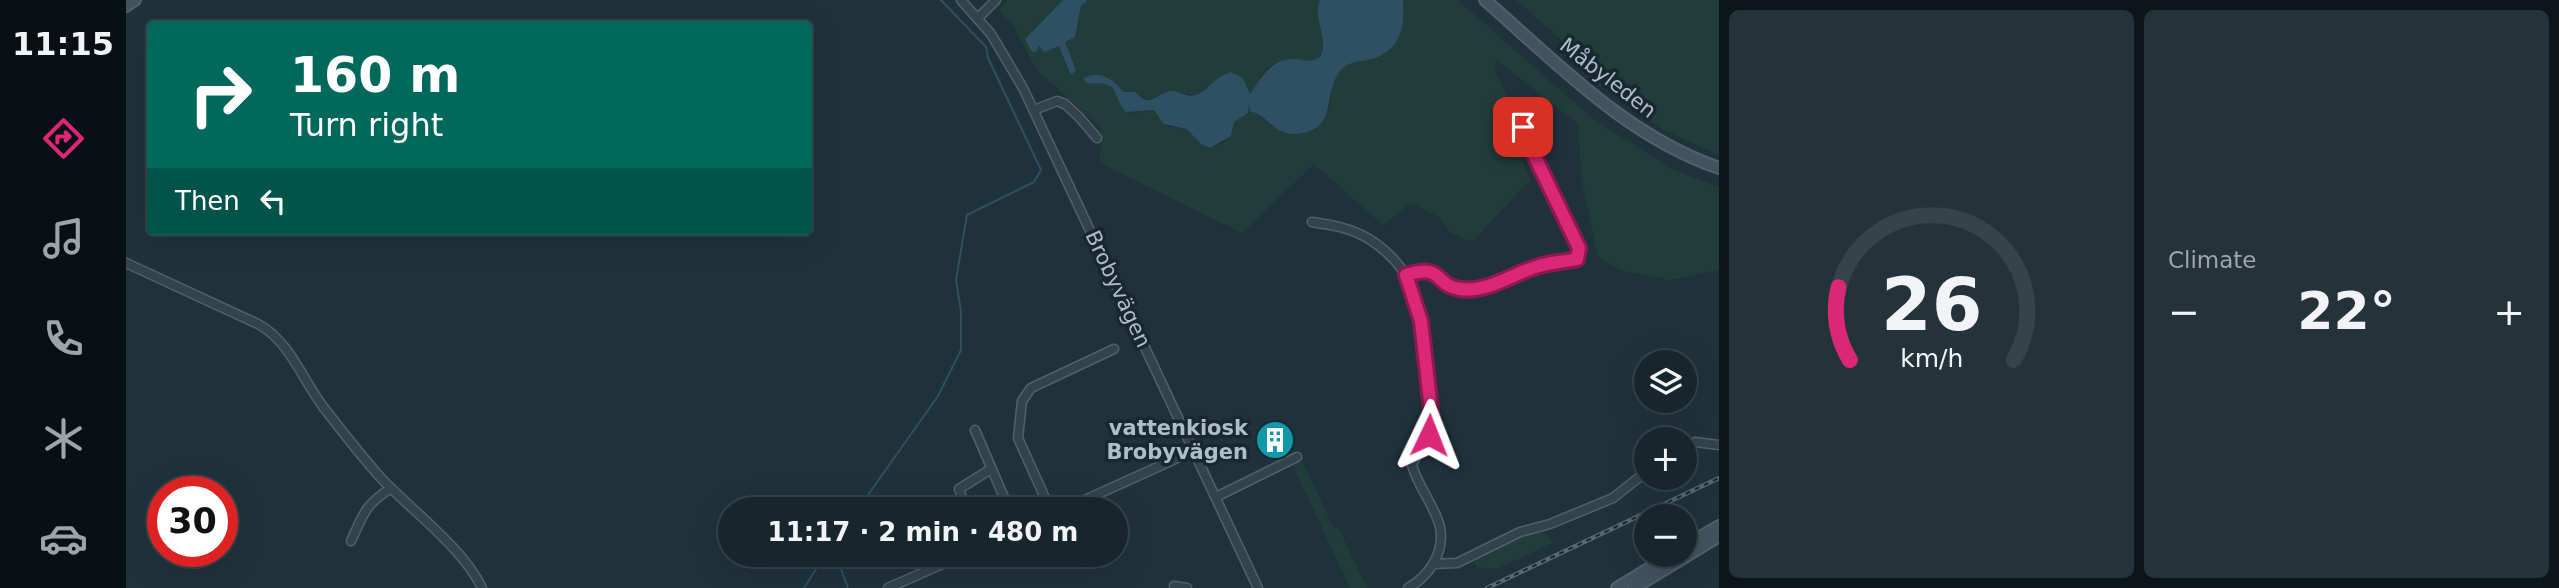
<!DOCTYPE html>
<html lang="en">
<head>
<meta charset="utf-8">
<style>
	:root { --surface:#17262d; --page:#243239; --text:#f1f3f6; --muted:#9ea5aa; --line:#364349; --accent:#db2777 }
	body { margin:0; font-family:"DejaVu Sans",sans-serif; background:var(--page); color:var(--text); height:100vh; display:flex; flex-direction:column; font-size:26px; white-space:nowrap }
	* { box-sizing:border-box; margin:0 }
	p { font-size:23px; color:var(--muted) }
	.icon { flex:none; width:38px; height:38px; fill:none; stroke:currentColor; stroke-width:2; stroke-linecap:round; stroke-linejoin:round }
	.map { position:relative; flex:1; overflow:hidden }
	.sheet { display:flex; flex-direction:column; gap:10px; padding:10px; background:#0d1519; width:840px }
	.sheet>* { flex:none }
	.banner { position:absolute; left:21px; top:21px; width:665px; height:214px; border-radius:7px; box-shadow:0 7px 28px #0002,0 0 0 2px var(--line); background:#00695c; color:#fff; overflow:hidden }
	.buttons { position:absolute; left:1508px; top:350px; display:grid; gap:14px }
	.buttons a { display:grid; place-items:center; width:63px; height:63px; border-radius:50%; background:var(--surface); box-shadow:0 7px 28px #0002,0 0 0 2px var(--line); font-size:35px }
	.speed { position:absolute; left:21px; top:476px; display:flex; gap:14px; font-size:35px; font-weight:700; text-align:center }
	.speed>* { display:grid; place-content:center; width:91px; height:91px; border-radius:50%; background:var(--surface); box-shadow:0 7px 28px #0002,0 0 0 2px var(--line); line-height:1 }
	.speed .limit { border:10px solid #d22; background:#fff; color:#111 }
	.pin { position:absolute; display:grid; place-items:center; width:60px; height:60px; color:#fff; margin:-30px; border-radius:14px; box-shadow:0 4px 10px #0006 }
	.me { position:absolute; width:77px; margin:-38px; rotate:2deg; stroke-linejoin:round; filter:drop-shadow(0 0 5px #0008) }
	.turn { display:flex; align-items:center; gap:24px; height:147px; padding:0 28px; font-size:32px }
	.turn .icon { width:91px; height:91px; stroke-width:2.5 }
	.turn b { display:block; font-size:49px; line-height:60px }
	.then { display:flex; align-items:center; height:66px; padding:0 28px; background:#0003; gap:14px; font-size:26px }
	.big { font-size:52px; font-weight:700; line-height:1.1 }
	.sheet .widget { flex:1; display:flex; flex-direction:column; justify-content:center; gap:10px; min-width:0; padding:0 24px; border-radius:10px; background:var(--page) }
	.sheet .dial { align-items:center; gap:0 }
	.dial svg { height:182px; overflow:visible; fill:none; stroke:var(--line); stroke-width:7; stroke-linecap:round; text-anchor:middle }
	.dial text { fill:var(--text); stroke:none }
	.heat { display:flex; justify-content:space-between; align-items:center; font-size:38px; direction:ltr }
	.sheet .tiles { flex:1; display:grid; gap:10px; grid-template-columns:repeat(2,1fr) }
	.trip { position:absolute; left:592px; top:497px; width:410px; height:70px; border-radius:35px; background:var(--surface); box-shadow:0 7px 28px #0002,0 0 0 2px var(--line); font-weight:700; line-height:70px; text-align:center }
	main { display:flex; flex:1; min-height:0 }
	.dock { display:flex; flex-direction:column; width:126px; justify-content:space-around; align-items:center; background:#090f12; color:var(--muted) }
	.dock .icon { width:49px; height:49px }
	.dock .on { color:var(--accent) }
	.dock b { font-size:32px; color:var(--text) }
	.map>svg:first-child { display:block }
	.green { fill:#213d3a; fill-rule:evenodd }
	.water { fill:#2f5063 }
	.lines { fill:none; stroke-linecap:round; stroke-linejoin:round }
	.stream { stroke:#2f5063; stroke-width:2 }
	.street-casing { stroke:#51616a; stroke-width:11 }
	.secondary-casing { stroke:#51616a; stroke-width:14 }
	.street { stroke:#33434c; stroke-width:8 }
	.secondary { stroke:#41535f; stroke-width:10 }
	.rail-casing { stroke:#556873; stroke-width:4.5 }
	.rail { stroke:#192830; stroke-width:2; stroke-dasharray:5; stroke-linecap:butt }
	.route-casing { stroke:#8e194d; stroke-width:18 }
	.route { stroke:#db2777; stroke-width:12 }
	.labels { text-anchor:middle; stroke-width:7; stroke-linejoin:round; paint-order:stroke }
	.street-label { font-size:21px; fill:#aebec8; stroke:#192830 }
	.poi-label { font-size:21px; font-weight:bold; fill:#aebec8; stroke:#192830; text-anchor:end }
</style>
</head>
<body>
<main>
<nav class="dock">
<b>11:15</b>
<svg class="icon on" aria-label="directions" viewBox="0 0 24 24"><path d="M12 3l9 9-9 9-9-9zM9 14v-3h6M13 9l2 2-2 2"/></svg>
<svg class="icon" aria-label="music" viewBox="0 0 24 24"><path d="M9 18V5l10-2v13"/><circle cx="6" cy="18" r="3"/><circle cx="16" cy="16" r="3"/></svg>
<svg class="icon" aria-label="phone" viewBox="0 0 24 24"><path d="M5 4h4l2 5-3 2q2 4 5 5l2-3 5 2v4C11 20 4 13 5 4z"/></svg>
<svg class="icon" aria-label="climate" viewBox="0 0 24 24"><path d="M12 3v18M4 7l16 10M4 17L20 7"/></svg>
<svg class="icon" aria-label="car" viewBox="0 0 24 24"><path d="M5 17H2v-5l4-1 3-4h7l3 4 3 1v5h-3M9 17h6M6 11h13"/><circle cx="7" cy="17" r="2"/><circle cx="17" cy="17" r="2"/></svg>
</nav>
<div class="map">
<svg width="1593" height="588" viewBox="0 0 1593 588">
	<rect width="100%" height="100%" fill="#1f323c"/>
	<path class="green" d="M882,0H937L899,39L905,51L910,52L913,46L923,49L933,46L950,70L939,42L951,31L955,6L962,0H1194C1188,19 1203,39 1194,57C1177,69 1151,51 1135,76C1113,110 1146,138 1183,131L1204,107C1204,90 1207,69 1227,62C1234,60 1242,60 1248,58C1275,49 1279,24 1277,0H1332L1467,119L1548,170L1593,187V270L1544,280L1493,270L1472,257L1456,181L1452,124L1371,60L1368,69L1392,119L1388,138L1404,180L1346,242L1323,232L1313,217L1285,203L1257,225L1188,164L1116,233L974,163L975,128L911,70L887,26L873,10ZM1105,72C1124,79 1121,95 1122,112L1108,122C1103,140 1103,141 1084,148L1071,140L1062,129L1042,126L1028,110L1003,113L986,87L982,84H962L957,79C971,70 989,80 997,92H1005L1025,100L1039,93L1051,92L1067,95C1082,90 1090,76 1105,72Z
		M1390,0H1593V155L1536,129L1468,82L1472,72Z
		M1177,462L1208,529L1212,527L1241,588H1224L1167,466Z
		M1408,530H1416L1428,542L1371,569L1351,567L1348,563L1351,559Z"/>
	<path class="water" d="M937,0H962L955,6L949,37L939,42L950,70L946,74L944,73L933,46L918,52L913,46L910,52L905,51L899,39Z
		M1194,0H1277C1279,24 1276,48 1249,58C1237,62 1224,60 1215,70C1197,90 1211,123 1181,132C1148,141 1146,117 1124,111L1123,104L1122,113L1108,122L1105,136L1084,148L1075,144L1061,129L1038,124L1028,110L1000,112C984,94 997,81 962,84L957,79C971,69 989,79 997,92H1009C1026,109 1029,94 1044,91C1054,90 1061,99 1072,94C1086,87 1088,77 1105,72L1117,78L1124,94C1134,80 1143,60 1166,59C1178,59 1183,64 1194,57C1204,39 1186,19 1194,0Z"/>
	<g class="lines">
		<path class="stream" d="M732,509L812,396L835,350V312L830,280L841,215L908,182L915,170L862,58L860,47L815,0
			M710,555L722,588
			M678,588L699,555"/>
		<defs>
			<path id="street" d="M835,0L865,34L897,88L1132,588
				M852,18L870,0
				M908,110L931,101L939,104L953,117L971,138
				M1186,222C1206,225 1225,228 1243,239C1256,247 1274,263 1280,277C1300,320 1305,380 1306,427C1301,441 1290,453 1286,465C1292,487 1309,506 1314,527C1319,553 1303,576 1282,588
				M0,263L132,324C164,341 177,381 198,408C216,431 235,456 255,478C286,511 337,548 356,588
				M1280,275C1318,263 1307,285 1334,289C1360,293 1385,276 1408,267C1421,262 1437,262 1451,259L1453,248L1408,155L1397,127
				M849,430L883,509
				M1559,447L1569,442L1593,445
				M1090,497L1171,457
				M840,509L833,489L865,469
				M924,509L892,438L896,401L905,388L988,349
				M939,509L1067,451
				M225,541C238,513 238,506 265,488
				M1307,564L1331,563L1394,532L1424,524L1487,498L1521,471
				M1048,586L1061,588
				M762,588L837,555"/>
			<path id="secondary" d="M1359,0C1431,63 1500,136 1593,168
				M0,6L9,0
				M1559,546L1593,526
				M1491,588L1545,555
				M1508,588L1593,536"/>
		</defs>
		<use href="#street" class="street-casing"/>
		<use href="#secondary" class="secondary-casing"/>
		<use href="#street" class="street"/>
		<use href="#secondary" class="secondary"/>
		<defs>
			<path id="rail" d="M1361,588L1593,478"/>
		</defs>
		<use href="#rail" class="rail-casing"/>
		<use href="#rail" class="rail"/>
	</g>
	<g class="lines">
		<defs>
			<path id="route" d="M1303,435L1306,419L1295,321L1280,275C1318,263 1307,285 1334,289C1362,293 1387,273 1413,266C1425,262 1438,262 1451,259L1453,248L1408,155L1397,127"/>
		</defs>
		<use href="#route" class="route-casing"/>
		<use href="#route" class="route"/>
	</g>
	<defs>
		<symbol id="building-disc" viewBox="-11 -11 22 22"><circle r="9.5" fill="#0f9aa8" stroke="#192830"/><path d="M-4-6H4V6H1V3H-1V6H-4ZM-2.5-4.3h1.7v1.8h-1.7ZM.8-4.3h1.7v1.8H.8ZM-2.5-1h1.7V.8h-1.7ZM.8-1h1.7V.8H.8Z" fill="#fff"/></symbol>
	</defs>
	<g fill-rule="evenodd">
		<use href="#building-disc" x="1127" y="418" width="44" height="44"/>
	</g>
	<g class="labels">
		<g class="street-label">
			<text transform="translate(1482 78) rotate(38)" y="7">Måbyleden</text>
			<text transform="translate(992 289) rotate(65)" y="7">Brobyvägen</text>
		</g>
		<g class="poi-label">
			<text x="1122" y="435">vattenkiosk<tspan x="1122" dy="24">Brobyvägen</tspan></text>
		</g>
	</g>
</svg>
<div class="buttons">
<a><svg class="icon" aria-label="layers" viewBox="0 0 24 24"><path d="M12 4l9 5-9 5-9-5zM3 14l9 5 9-5"/></svg></a>
<a>+</a>
<a>−</a>
</div>
<div class="speed"><div class="limit">30</div></div>
<div class="pin" style="left:1397px;top:127px;background:#d93025"><svg class="icon" aria-label="arrive" viewBox="0 0 24 24"><path d="M6 21V4h12l-3 4 3 4H6"/></svg></div>
<svg class="me" style="left:1303px;top:435px" viewBox="-20 -20 40 40"><path d="M0-17L14 15 0 8-14 15z" fill="#db2777" stroke="#fff" stroke-width="4"/></svg>
<div class="trip">11:17 · 2 min · 480 m</div>
<div class="banner">
<div class="turn"><svg class="icon" aria-label="right" viewBox="0 0 24 24"><path d="M7 20v-9h11M14 6l5 5-5 5"/></svg><div><b>160 m</b>Turn right</div></div>
<div class="then">Then<svg class="icon" aria-label="left" viewBox="0 0 24 24"><path d="M17 20v-9H6M10 6l-5 5 5 5"/></svg></div>
</div>
</div>
<section class="sheet">
<div class="tiles">
<div class="widget dial"><svg viewBox="0 0 100 80">
<path d="M14 69A42 42 0 1 1 86 69"/>
<path d="M14 69A42 42 0 0 1 9 37" stroke="#db2777"/>
<text x="50" y="56" font-size="32" font-weight="700">26</text>
<text x="50" y="72" font-size="11">km/h</text>
</svg></div>
<div class="widget"><p>Climate</p>
<div class="heat"><a>−</a><b class="big">22°</b><a>+</a></div>
</div>
</div>
</section>
</main>
</body>
</html>
